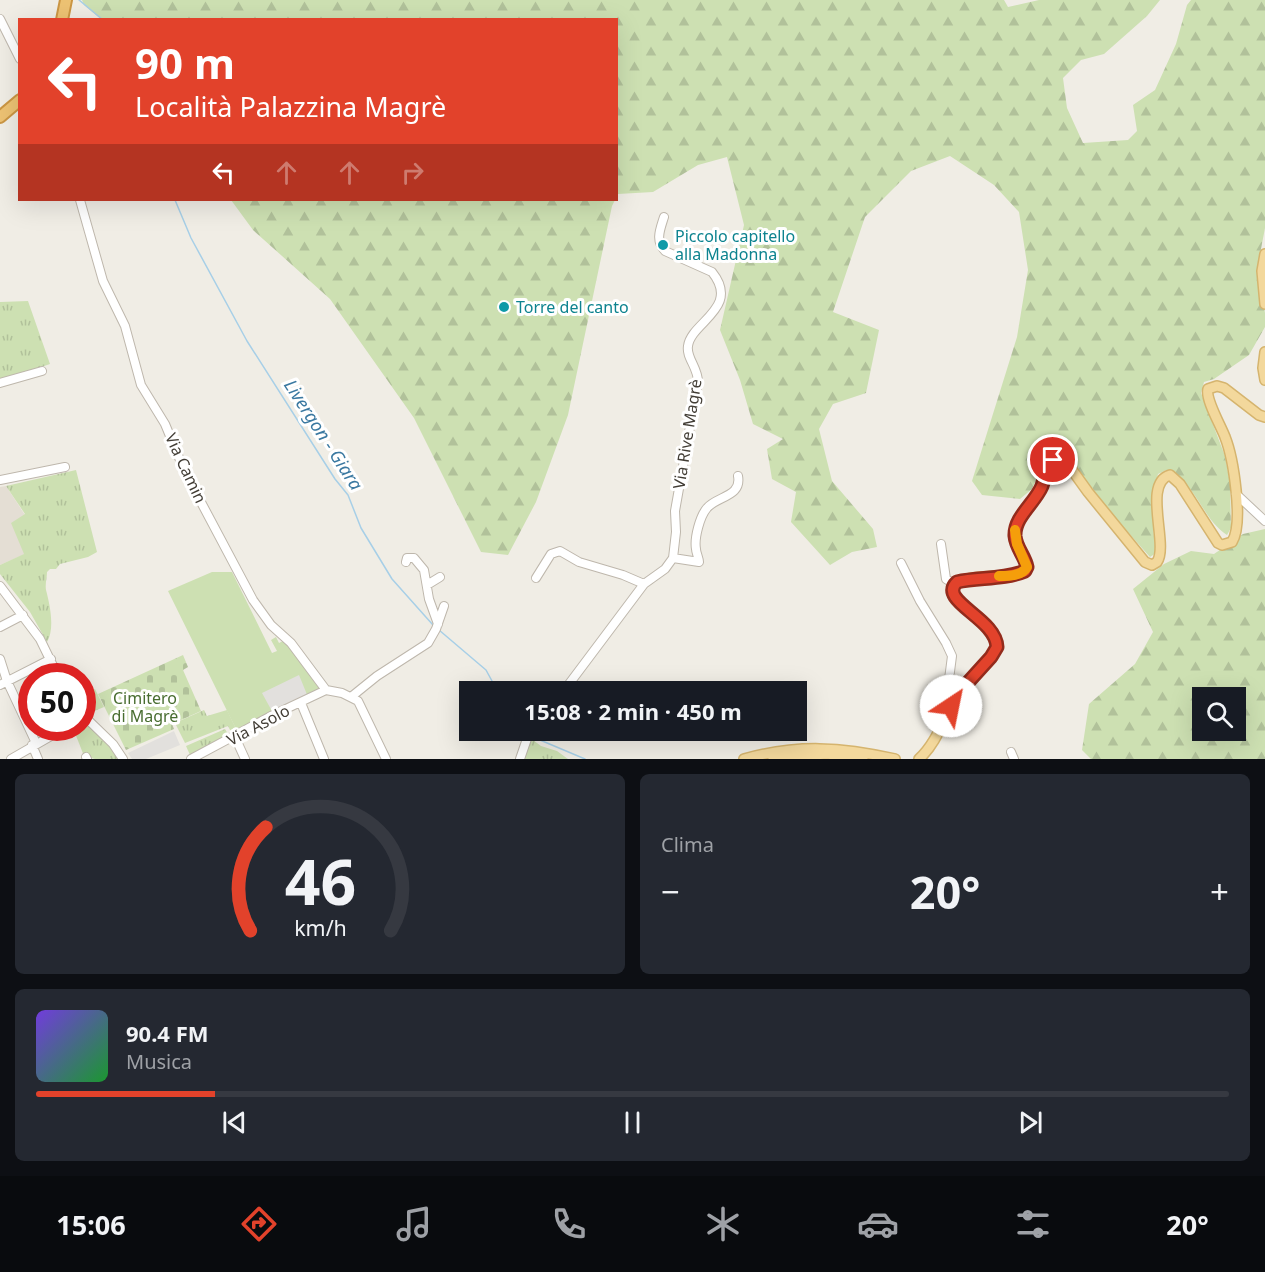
<!DOCTYPE html>
<html lang="it">
<head>
<meta charset="utf-8">
<style>
	:root { --surface:#171b24; --page:#242831; --text:#f1f3f6; --muted:#9ea1a6; --line:#363941; --accent:#e2422b }
	body { margin:0; font-family:"Noto Sans",sans-serif; background:var(--page); color:var(--text); height:100vh; display:flex; flex-direction:column; font-size:22px; white-space:nowrap }
	* { box-sizing:border-box; margin:0 }
	p { font-size:20px; color:var(--muted) }
	.icon { flex:none; width:33px; height:33px; fill:none; stroke:currentColor; stroke-width:2; stroke-linecap:round; stroke-linejoin:round }
	.map { position:relative; height:759px; overflow:hidden }
	.drawer { display:flex; flex-direction:column; gap:15px; padding:15px; background:#0d0f14; flex:1 }
	.drawer>* { flex:none }
	.banner { position:absolute; left:18px; top:18px; width:600px; height:183px; border-radius:0px; box-shadow:0 6px 24px #0002; background:#e2422b; color:#fff; overflow:hidden }
	.fabs { position:absolute; left:1192px; top:687px; display:grid; gap:12px }
	.fabs a { display:grid; place-items:center; width:54px; height:54px; border-radius:0px; background:var(--surface); box-shadow:0 6px 24px #0002; font-size:30px }
	.speed { position:absolute; left:18px; top:663px; display:flex; gap:12px; font-size:30px; font-weight:700; text-align:center }
	.speed>* { display:grid; place-content:center; width:78px; height:78px; border-radius:50%; background:var(--surface); box-shadow:0 6px 24px #0002; line-height:1 }
	.speed .limit { border:9px solid #d22; background:#fff; color:#111 }
	.pin { position:absolute; display:grid; place-items:center; width:51px; height:51px; color:#fff; margin:-26px; border:3px solid #fff; border-radius:50%; box-shadow:0 2px 6px #0007 }
	.me { position:absolute; width:66px; margin:-33px; rotate:34deg; stroke-linejoin:round; filter:drop-shadow(0 0 4px #0008) }
	.turn { display:flex; align-items:center; gap:21px; height:126px; padding:0 18px; font-size:27px }
	.turn .icon { width:78px; height:78px; stroke-width:2.5 }
	.turn b { display:block; font-size:42px; line-height:51px }
	.lanes { display:flex; align-items:center; height:57px; padding:0 18px; background:#0003; justify-content:center; gap:30px; direction:ltr }
	.lanes .off { opacity:.35 }
	.big { font-size:45px; font-weight:700; line-height:1.1 }
	.drawer .widget { flex:1; display:flex; flex-direction:column; justify-content:center; gap:9px; min-width:0; padding:0 21px; border-radius:9px; background:var(--page) }
	.drawer .dial { align-items:center; gap:0 }
	.dial svg { height:156px; overflow:visible; fill:none; stroke:var(--line); stroke-width:7; stroke-linecap:round; text-anchor:middle }
	.dial text { fill:var(--text); stroke:none }
	.song { display:flex; align-items:center; gap:18px }
	.cover { width:72px; height:72px; border-radius:9px; background:linear-gradient(135deg,hsl(260 70% 55%),hsl(130 70% 35%)) }
	.played { height:6px; border-radius:3px; background:linear-gradient(90deg,var(--accent) 15%,var(--line) 15%) }
	.keys { display:flex; justify-content:space-around; direction:ltr }
	.heat { display:flex; justify-content:space-between; align-items:center; font-size:33px; direction:ltr }
	.drawer .tiles { flex:1; display:grid; gap:15px; grid-template-columns:1fr 1fr }
	.widget:last-child { grid-column:span 2 }
	.trip { position:absolute; left:459px; top:681px; width:348px; height:60px; border-radius:0px; background:var(--surface); box-shadow:0 6px 24px #0002; font-weight:700; line-height:60px; text-align:center }
	.menu { display:flex; height:96px; justify-content:space-around; align-items:center; background:#090b0e; color:var(--muted) }
	.menu .icon { width:42px; height:42px }
	.menu .on { color:var(--accent) }
	.menu b { font-size:27px; color:var(--text) }
	.map>svg:first-child { display:block }
	.residential { fill:#e4ded4 }
	.grass { fill:url(#grass-tufts) }
	.forest { fill:url(#forest-firs); fill-rule:evenodd }
	.cemetery { fill:url(#cemetery-stones) }
	.pitch { fill:#cde0b2 }
	.parking { fill:#e2e0dd }
	.lines { fill:none; stroke-linecap:round; stroke-linejoin:round }
	.stream { stroke:#a7cfe7; stroke-width:1.5 }
	.minor-casing { stroke:#beb7ac; stroke-width:10 }
	.major-casing { stroke:#d5b46e; stroke-width:12 }
	.highway-casing { stroke:#cb9644; stroke-width:14 }
	.minor { stroke:#fff; stroke-width:8 }
	.major { stroke:#f3d89c; stroke-width:9 }
	.highway { stroke:#edc273; stroke-width:10 }
	.route-casing { stroke:#932b1c; stroke-width:15 }
	.route { stroke:#e2422b; stroke-width:10 }
	.slow { stroke:#f59e0b; stroke-width:10 }
	.culture-dot { fill:#0f9aa8; stroke:#fff; stroke-width:2 }
	.labels { text-anchor:middle; stroke-width:6; stroke-linejoin:round; paint-order:stroke }
	.culture-label { font-size:16px; fill:#0d838f; stroke:#fff; text-anchor:start }
	.street-label { font-size:16px; fill:#423d35; stroke:#fff }
	.park-label { font-size:16px; fill:#486d30; stroke:#fff }
	.water-label { font-size:18px; font-style:italic; fill:#3b79a1; stroke:#fff }
</style>
</head>
<body>
<div class="map">
<svg width="1265" height="759" viewBox="0 0 1265 759">
	<defs>
		<pattern id="grass-tufts" width="24" height="20" patternUnits="userSpaceOnUse" patternTransform="scale(1.5)"><rect width="24" height="20" fill="#cde0b2"/><path d="M3 7l-1-3M5 7V3M7 7l1-3M15 17l-1-3M17 17v-4M19 17l1-3" fill="none" stroke="#b1c19a"/></pattern>
		<pattern id="forest-firs" width="22" height="20" patternUnits="userSpaceOnUse" patternTransform="scale(1.5)"><rect width="22" height="20" fill="#cde0b2"/><path d="M5 1l3.5 6h-7zM16 11l3.5 6h-7z" fill="#b1c19a"/></pattern>
		<pattern id="cemetery-stones" width="16" height="16" patternUnits="userSpaceOnUse" patternTransform="scale(1.5)"><rect width="16" height="16" fill="#cde0b2"/><path d="M2 7V4a2 2 0 0 1 4 0v3zM10 15v-3a2 2 0 0 1 4 0v3z" fill="#b1c19a"/></pattern>
	</defs>
	<rect width="100%" height="100%" fill="#f0ede5"/>
	<path class="residential" d="M6,486L25,515V554L0,565V487Z"/>
	<path class="grass" d="M28,301L50,364L0,381V302Z
		M76,470L97,552L88,557L60,564L56,569H50L47,572C47,578 45,584 46,590C50,605 55,629 47,642L30,612L0,574V565L24,554L11,523L25,514L6,486Z
		M95,689L104,707L92,712L86,709L83,711V693Z
		M204,710L207,716L227,710L237,731L232,734L228,726L185,743L175,723Z
		M83,721L104,738L119,759H95L84,756L73,728H82Z
		M225,729L228,734L190,755L186,746Z
		M529,737L541,746L557,751L568,759H522Z"/>
	<path class="forest" d="M82,0H1004L1008,7L1039,0H1160L1147,16L1104,54L1081,60L1063,78L1067,108L1083,143L1128,140L1137,131L1133,105L1155,90L1176,44L1187,5L1191,0H1265V228L1257,270L1265,313V327L1249,355L1214,379L1204,382L1201,393L1225,456L1230,483L1231,528L1227,535C1201,518 1198,484 1166,470L1158,474C1151,505 1152,522 1156,553L1150,557C1136,541 1122,526 1109,510C1094,490 1081,472 1061,457L1046,458L1032,489L1020,499L982,495L972,481L1017,337L1028,270L1019,212L994,185L950,156L911,171L865,217L833,312L879,330L866,393L833,404L819,429L832,481L873,529L877,547L852,552L830,565L791,522L796,492L772,479L767,449L783,439L753,424L740,380L720,330L744,225L727,157L698,165L653,192L618,194L617,196L616,20H102L84,5Z
		M231,200H615L612,206L568,415L536,502L508,555L481,552L414,418L330,299L253,230Z
		M1265,529V759H1091L1082,750L1089,704L1135,664L1153,632L1133,589L1164,564L1191,551L1214,554L1243,534ZM1203,698H1236V730H1203Z"/>
	<path class="cemetery" d="M183,655L188,667L183,670L201,711L172,724L174,729L126,750L98,694Z"/>
	<path class="pitch" d="M212,572H232L272,653L277,651L271,640L276,637L279,643L285,640L322,688L271,714L236,729L168,591Z"/>
	<path class="parking" d="M299,675L308,697L273,713L262,693Z
		M174,731L180,745L146,759H132L128,753Z"/>
	<g class="lines">
		<path class="stream" d="M79,0L103,20
			M175,200L191,238L247,341L335,479L348,495L361,528L392,579L433,625
			M439,630L486,670L498,692
			M532,734L540,740L585,759"/>
		<defs>
			<path id="minor" d="M0,19L20,59
				M80,200L103,281L125,326L141,385L165,424L185,472L253,600L271,625L291,643L326,690L342,693L358,701L386,759
				M0,383L42,371
				M0,480L65,467
				M1236,494L1265,521
				M941,544L946,579L954,584
				M673,558L699,562C699,558 696,553 696,549C694,538 700,516 707,508C717,496 742,497 738,476
				M406,562L407,558H414L424,570L429,599L438,624
				M901,563L920,601L946,643L952,656L944,718
				M536,578L551,554L560,551L579,562L623,575L644,584
				M427,585L440,577
				M0,586L40,639L58,676
				M0,627L23,615
				M0,659L7,681L36,743
				M0,685L51,659
				M563,692L644,584L665,569L673,558L676,532L675,511L698,382C698,367 686,358 688,346C691,322 741,308 712,272L665,251C655,240 660,230 664,217
				M351,697L377,676L428,643L436,629L444,606
				M301,703L324,759
				M82,714L113,744L123,759
				M235,737L245,759
				M32,745L38,759
				M1011,752L1014,759
				M86,757L87,759
				M11,759L65,728
				M191,759L273,715L326,690
				M520,759L530,730"/>
			<path id="major" d="M1265,254L1262,271L1265,304
				M1265,352L1263,368L1265,380
				M773,758L827,754L863,759
				M744,759C797,744 842,747 895,759
				M919,759C940,740 946,709 963,687C974,673 990,662 997,647C996,620 964,613 952,593L954,584C967,574 1005,579 1025,571L1027,567C1023,550 1011,542 1018,523L1040,490L1049,464L1057,459L1070,467L1088,492L1145,562L1152,565L1157,562C1169,545 1142,483 1170,475L1180,484L1218,543L1222,545L1232,542C1244,523 1233,457 1225,437C1221,426 1205,399 1208,389L1217,386L1224,388L1259,415L1265,417"/>
			<path id="highway" d="M62,20L66,0
				M0,117L20,100"/>
		</defs>
		<use href="#minor" class="minor-casing"/>
		<use href="#major" class="major-casing"/>
		<use href="#highway" class="highway-casing"/>
		<use href="#minor" class="minor"/>
		<use href="#major" class="major"/>
		<use href="#highway" class="highway"/>
	</g>
	<g class="lines">
		<defs>
			<path id="route" d="M951,706L962,689L991,657L997,647C996,618 937,601 957,582C979,577 1003,580 1025,571L1027,567C1025,556 1016,548 1015,536C1014,517 1035,503 1042,486C1045,477 1045,467 1053,460"/>
		</defs>
		<use href="#route" class="route-casing"/>
		<use href="#route" class="route"/>
		<path class="slow" d="M999,576C1009,576 1022,576 1027,567L1017,544L1015,530"/>
	</g>
	<g class="culture-dot">
		<circle cx="663" cy="245" r="6"/>
		<circle cx="504" cy="307" r="6"/>
	</g>
	<g class="labels">
		<g class="culture-label">
			<text x="675" y="242">Piccolo capitello<tspan x="675" dy="18">alla Madonna</tspan></text>
			<text x="516" y="313">Torre del canto</text>
		</g>
		<g class="street-label">
			<text transform="translate(687 434) rotate(-81)" y="6">Via Rive Magrè</text>
			<text transform="translate(186 468) rotate(65)" y="6">Via Camin</text>
			<text transform="translate(258 725) rotate(-28)" y="6">Via Asolo</text>
		</g>
		<g class="park-label">
			<text x="145" y="704">Cimitero<tspan x="145" dy="18">di Magrè</tspan></text>
		</g>
		<g class="water-label">
			<text transform="translate(323 435) rotate(57)" y="6">Livergon - Giara</text>
		</g>
	</g>
</svg>
<div class="fabs">
<a><svg class="icon" aria-label="search" viewBox="0 0 24 24"><circle cx="10" cy="10" r="6"/><path d="M15 15l6 6"/></svg></a>
</div>
<div class="speed"><div class="limit">50</div></div>
<div class="pin" style="left:1053px;top:460px;background:#d93025"><svg class="icon" aria-label="arrive" viewBox="0 0 24 24"><path d="M6 21V4h12l-3 4 3 4H6"/></svg></div>
<svg class="me" style="left:951px;top:706px" viewBox="-20 -20 40 40"><circle r="19" fill="#fff"/><path d="M0-13L10 11 0 6-10 11z" fill="#e2422b"/></svg>
<div class="trip">15:08 · 2 min · 450 m</div>
<div class="banner">
<div class="turn"><svg class="icon" aria-label="left" viewBox="0 0 24 24"><path d="M17 20v-9H6M10 6l-5 5 5 5"/></svg><div><b>90 m</b>Località Palazzina Magrè</div></div>
<div class="lanes"><svg class="icon" aria-label="left" viewBox="0 0 24 24"><path d="M17 20v-9H6M10 6l-5 5 5 5"/></svg><svg class="icon off" aria-label="ahead" viewBox="0 0 24 24"><path d="M12 20V5M6 11l6-6 6 6"/></svg><svg class="icon off" aria-label="ahead" viewBox="0 0 24 24"><path d="M12 20V5M6 11l6-6 6 6"/></svg><svg class="icon off" aria-label="right" viewBox="0 0 24 24"><path d="M7 20v-9h11M14 6l5 5-5 5"/></svg></div>
</div>
</div>
<section class="drawer">
<div class="tiles">
<div class="widget dial"><svg viewBox="0 0 100 80">
<path d="M14 69A42 42 0 1 1 86 69"/>
<path d="M14 69A42 42 0 0 1 22 16" stroke="#e2422b"/>
<text x="50" y="56" font-size="32" font-weight="700">46</text>
<text x="50" y="72" font-size="11">km/h</text>
</svg></div>
<div class="widget"><p>Clima</p>
<div class="heat"><a>−</a><b class="big">20°</b><a>+</a></div>
</div>
<div class="widget">
<div class="song"><i class="cover"></i><div><b>90.4 FM</b><p>Musica</p></div></div>
<div class="played"></div>
<div class="keys"><svg class="icon" aria-label="previous" viewBox="0 0 24 24"><path d="M18 5L8 12l10 7zM5 5v14"/></svg><svg class="icon" aria-label="pause" viewBox="0 0 24 24"><path d="M8 5v14M16 5v14"/></svg><svg class="icon" aria-label="next" viewBox="0 0 24 24"><path d="M6 5l10 7-10 7zM19 5v14"/></svg></div>
</div>
</div>
</section>
<nav class="menu">
<b>15:06</b>
<svg class="icon on" aria-label="directions" viewBox="0 0 24 24"><path d="M12 3l9 9-9 9-9-9zM9 14v-3h6M13 9l2 2-2 2"/></svg>
<svg class="icon" aria-label="music" viewBox="0 0 24 24"><path d="M9 18V5l10-2v13"/><circle cx="6" cy="18" r="3"/><circle cx="16" cy="16" r="3"/></svg>
<svg class="icon" aria-label="phone" viewBox="0 0 24 24"><path d="M5 4h4l2 5-3 2q2 4 5 5l2-3 5 2v4C11 20 4 13 5 4z"/></svg>
<svg class="icon" aria-label="climate" viewBox="0 0 24 24"><path d="M12 3v18M4 7l16 10M4 17L20 7"/></svg>
<svg class="icon" aria-label="car" viewBox="0 0 24 24"><path d="M5 17H2v-5l4-1 3-4h7l3 4 3 1v5h-3M9 17h6M6 11h13"/><circle cx="7" cy="17" r="2"/><circle cx="17" cy="17" r="2"/></svg>
<svg class="icon" aria-label="filters" viewBox="0 0 24 24"><path d="M4 7h16M4 17h16"/><circle cx="9" cy="7" r="2"/><circle cx="15" cy="17" r="2"/></svg>
<b>20°</b>
</nav>
</body>
</html>
